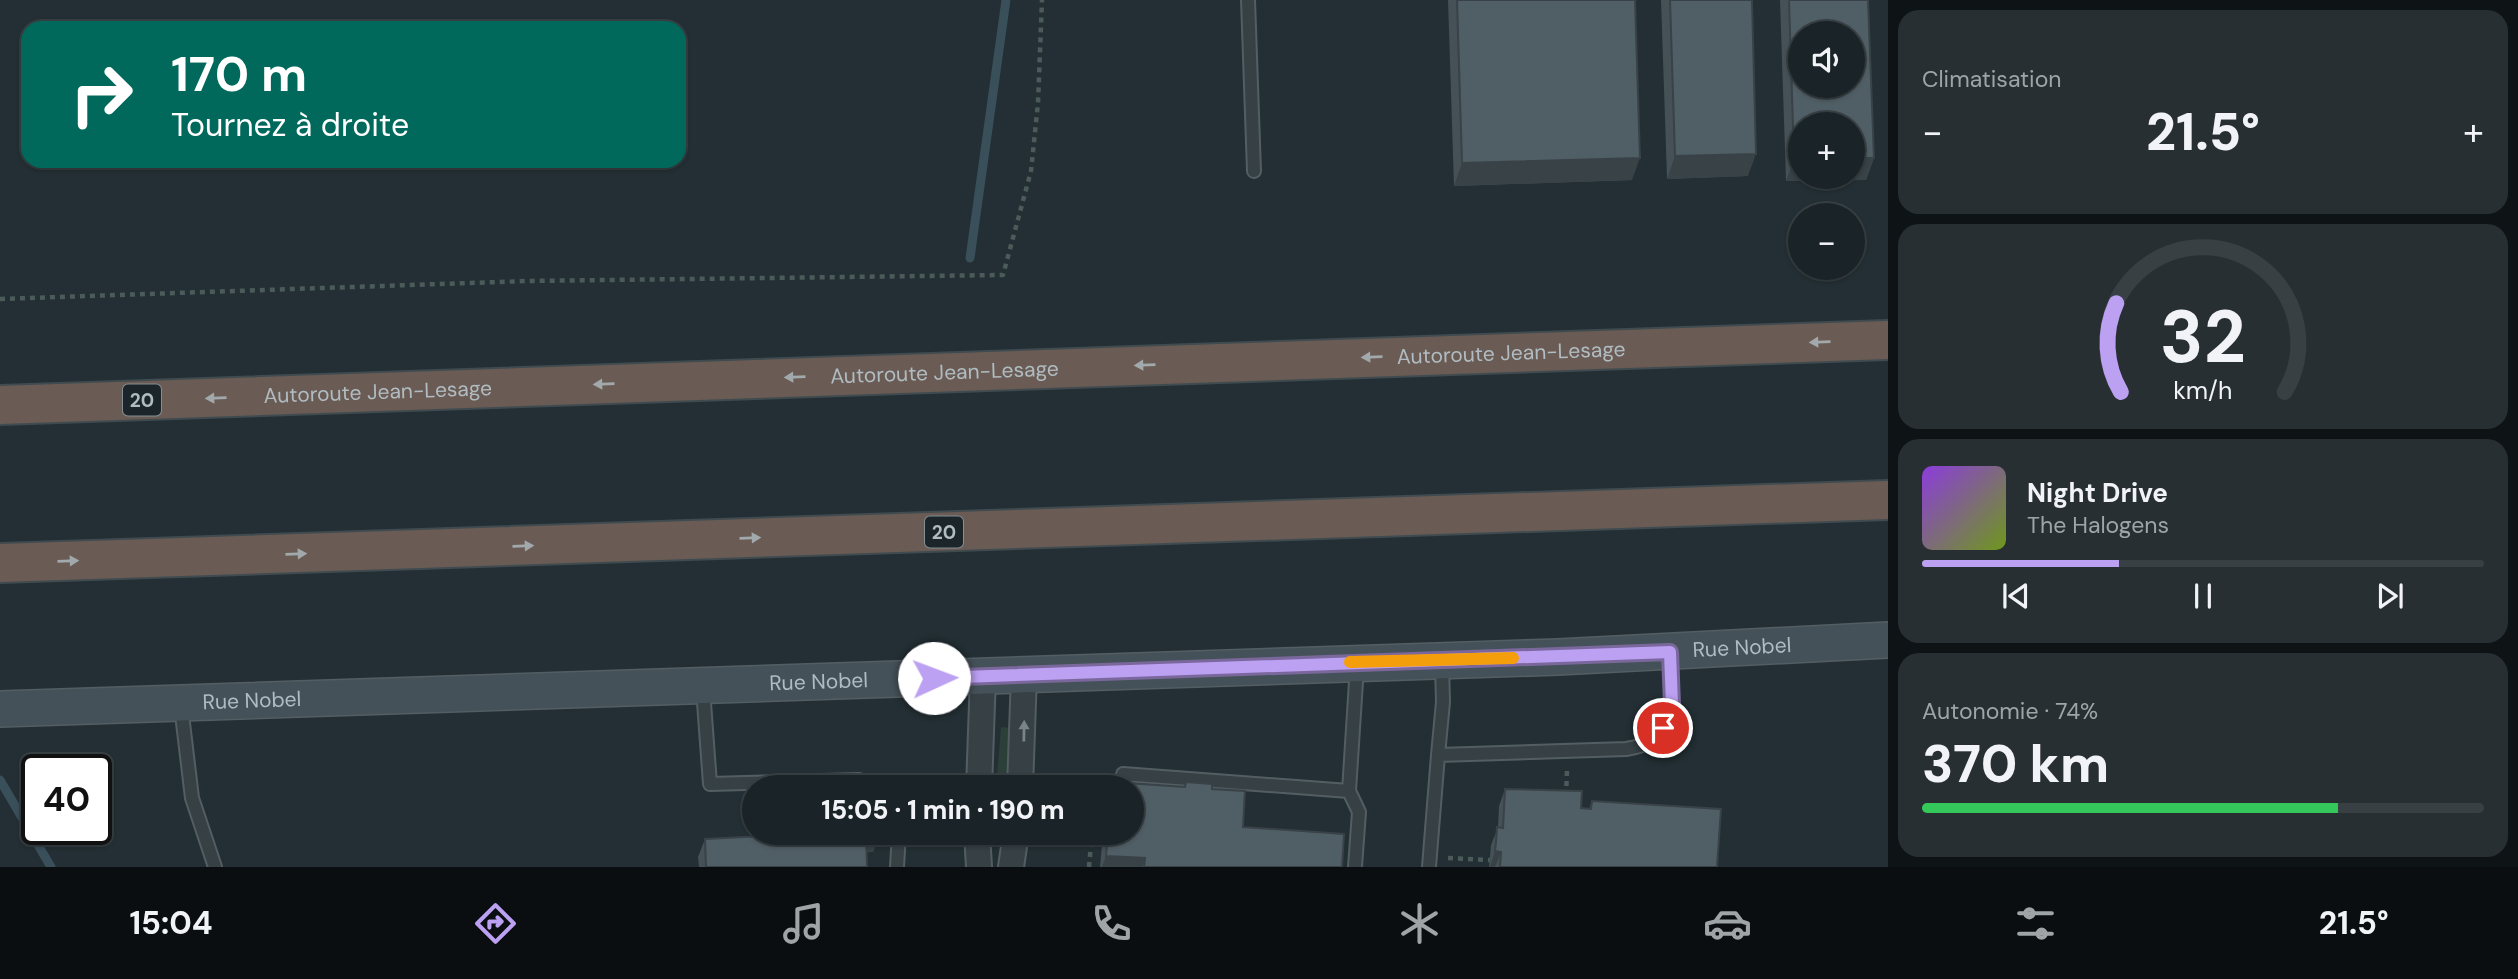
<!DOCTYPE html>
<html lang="fr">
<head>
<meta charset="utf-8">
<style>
	:root { --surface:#1a2327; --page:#272f33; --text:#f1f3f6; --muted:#9fa4a7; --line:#384044; --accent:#bca0f2 }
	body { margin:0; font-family:"DM Sans",sans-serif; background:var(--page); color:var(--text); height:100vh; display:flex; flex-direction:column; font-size:26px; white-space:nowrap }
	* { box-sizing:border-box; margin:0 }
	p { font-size:23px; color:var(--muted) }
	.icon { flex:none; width:38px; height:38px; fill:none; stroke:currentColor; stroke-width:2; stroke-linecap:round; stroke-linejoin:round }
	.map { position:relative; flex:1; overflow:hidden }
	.panel { display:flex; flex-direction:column; gap:10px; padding:10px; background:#0e1315; width:630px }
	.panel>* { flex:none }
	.hud { position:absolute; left:21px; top:21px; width:665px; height:147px; border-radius:21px; box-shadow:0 2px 5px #0004,0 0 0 2px var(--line); background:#00695c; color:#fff; overflow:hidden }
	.buttons { position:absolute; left:1788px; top:21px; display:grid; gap:14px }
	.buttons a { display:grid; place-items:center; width:77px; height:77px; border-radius:50%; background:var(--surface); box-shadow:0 2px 5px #0004,0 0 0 2px var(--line); font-size:35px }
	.speed { position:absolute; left:21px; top:754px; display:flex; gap:14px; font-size:35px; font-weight:700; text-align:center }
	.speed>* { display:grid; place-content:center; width:91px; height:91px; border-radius:50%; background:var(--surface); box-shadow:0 2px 5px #0004,0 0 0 2px var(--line); line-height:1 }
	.speed .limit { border:4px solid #111; border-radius:10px; background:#fff; color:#111 }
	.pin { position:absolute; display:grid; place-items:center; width:60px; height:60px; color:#fff; margin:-30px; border:4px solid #fff; border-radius:50%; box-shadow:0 2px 7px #0007 }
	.me { position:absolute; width:77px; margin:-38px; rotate:88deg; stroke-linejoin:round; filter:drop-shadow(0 0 5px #0008) }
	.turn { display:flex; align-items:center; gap:24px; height:147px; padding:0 35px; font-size:32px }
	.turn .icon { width:91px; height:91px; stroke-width:2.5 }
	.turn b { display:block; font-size:49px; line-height:60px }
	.big { font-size:52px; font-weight:800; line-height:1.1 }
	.panel .card { flex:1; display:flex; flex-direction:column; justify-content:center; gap:10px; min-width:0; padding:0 24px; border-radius:21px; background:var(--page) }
	.panel .dial { align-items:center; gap:0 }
	.dial svg { height:182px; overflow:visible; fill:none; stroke:var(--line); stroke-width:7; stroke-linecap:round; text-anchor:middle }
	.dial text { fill:var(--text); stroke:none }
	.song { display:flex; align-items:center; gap:21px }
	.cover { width:84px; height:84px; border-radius:10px; background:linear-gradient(135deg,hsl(270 70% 55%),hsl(80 70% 35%)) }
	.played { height:7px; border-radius:4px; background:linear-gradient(90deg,var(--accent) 35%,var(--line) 35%) }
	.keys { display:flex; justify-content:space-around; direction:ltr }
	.heat { display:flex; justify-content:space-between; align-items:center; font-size:38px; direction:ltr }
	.charge { height:10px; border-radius:5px; background:linear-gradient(90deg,#34c759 74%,var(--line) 0) }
	.trip { position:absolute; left:742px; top:775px; width:402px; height:70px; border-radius:35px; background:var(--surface); box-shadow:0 2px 5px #0004,0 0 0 2px var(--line); font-weight:800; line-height:70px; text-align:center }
	.tabs { display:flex; height:112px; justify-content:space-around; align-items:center; background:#0a0e10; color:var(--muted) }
	.tabs .icon { width:49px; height:49px }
	.tabs .current { color:var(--accent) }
	.tabs b { font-size:32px; color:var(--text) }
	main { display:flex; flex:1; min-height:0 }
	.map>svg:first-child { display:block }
	.green { fill:#2c3f39 }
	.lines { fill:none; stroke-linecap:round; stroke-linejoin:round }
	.stream { stroke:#394f59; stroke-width:9 }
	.lane-casing { stroke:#535e63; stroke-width:16 }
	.street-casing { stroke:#535e63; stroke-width:28 }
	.secondary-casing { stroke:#535e63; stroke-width:38 }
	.highway-casing { stroke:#404b50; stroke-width:42 }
	.path { stroke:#4b5b59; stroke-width:4.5; stroke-dasharray:5 5; stroke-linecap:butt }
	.lane { stroke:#364045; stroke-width:12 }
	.street { stroke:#364045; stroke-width:24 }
	.secondary { stroke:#455158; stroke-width:35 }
	.highway { stroke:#6a5c54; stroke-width:38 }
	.wall { fill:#455157 }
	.shaded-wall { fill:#384247 }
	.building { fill:#505e65; stroke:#384247; stroke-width:2; fill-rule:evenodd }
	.oneway { fill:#a2a9ac }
	.oneway2 { fill:#79848a }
	.route-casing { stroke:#7a689d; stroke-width:18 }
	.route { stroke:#bca0f2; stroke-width:12 }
	.slow { stroke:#f59e0b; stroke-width:12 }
	.labels { text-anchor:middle; stroke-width:5; stroke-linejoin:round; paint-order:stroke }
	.shield { fill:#1b252a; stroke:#838f94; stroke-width:2 }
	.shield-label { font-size:19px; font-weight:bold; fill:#b0bcc2 }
	.street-label { font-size:21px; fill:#b0bcc2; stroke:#1b252a }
</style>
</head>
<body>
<main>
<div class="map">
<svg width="1888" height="867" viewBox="0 0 1888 867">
	<rect width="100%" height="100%" fill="#232f34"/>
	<path class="green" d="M1001,727L1012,728L1007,787L996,788Z"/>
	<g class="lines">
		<path class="stream" d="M970,258L1006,0
			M0,780L51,867"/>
		<defs>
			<path id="lane" d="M1248,0L1254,171
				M1442,665L1443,702L1438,755L1626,749C1680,742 1672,693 1670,652
				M703,689L710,784L859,780L874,788
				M181,706L192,798L215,867
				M1123,774L1349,791L1357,666
				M1349,791L1359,812L1355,867
				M897,867L899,833
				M1429,867L1438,755"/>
			<path id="street" d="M979,788L983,676
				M1020,788L1024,674
				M977,833L979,867
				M1011,867L1016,833"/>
			<g id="secondary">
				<path id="s1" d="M0,709L1558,657L1888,640"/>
			</g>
			<g id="highway">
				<path id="s2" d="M0,405L1888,340"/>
				<path d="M0,563L1888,500"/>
			</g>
		</defs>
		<use href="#lane" class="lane-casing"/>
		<use href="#street" class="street-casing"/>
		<use href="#secondary" class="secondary-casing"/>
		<use href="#highway" class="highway-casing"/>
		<path class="path" d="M0,299L528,281L1003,275L1031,171L1038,103L1042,0
			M1566,796L1567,770
			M1448,858L1490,860
			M1089,867L1092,833"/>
		<use href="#lane" class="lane"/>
		<use href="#street" class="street"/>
		<use href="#secondary" class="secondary"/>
		<use href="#highway" class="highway"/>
	</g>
	<path class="wall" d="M1448,0H1635L1632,180L1454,186Z
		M1661,0H1752L1748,176L1667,179Z
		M1780,0H1868L1874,158L1866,180L1786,181Z
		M1111,782L1184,787L1186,782L1212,789L1243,827L1342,867H1100L1103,833H1132V788H1109Z
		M1505,789L1581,808L1589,809L1592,801L1717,867H1489L1491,845L1498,827L1499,806Z
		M778,833H880L873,852H867V867H699L698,857L705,839L778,835Z"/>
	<path class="shaded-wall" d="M1756,154L1748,176L1667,179L1675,156Z
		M1640,158L1632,180L1454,186L1462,163Z
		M1853,158H1874L1866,180L1786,181L1794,159H1801V177H1853Z
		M880,834L873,852L860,853L866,835Z
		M1495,851L1501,852L1495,867H1490Z
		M1106,856L1145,858L1142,867H1102Z"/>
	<path class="building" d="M1457,0H1635L1640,158L1462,163Z
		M1670,0H1752L1756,154L1675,156Z
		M1789,0H1868L1874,158H1853V124H1801V159H1794ZM1801,33H1853V86H1801Z
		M1111,782L1185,787L1186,782L1212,784V789L1245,791L1243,827L1344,834L1342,867H1144L1145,858L1106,856L1108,833H1132V788H1111Z
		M1505,789L1582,791L1581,808L1591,809L1592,801L1721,809L1717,867H1500L1501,852L1495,851L1496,842L1497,827L1503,828Z
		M785,833H880V834L866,835L867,867H706L705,839L785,835Z"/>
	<defs><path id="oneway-solid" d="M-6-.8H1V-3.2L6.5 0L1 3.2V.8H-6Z" transform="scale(1.75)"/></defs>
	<g class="oneway">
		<use href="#oneway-solid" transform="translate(1820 342) rotate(178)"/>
		<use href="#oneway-solid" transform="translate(1372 357) rotate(178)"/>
		<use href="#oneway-solid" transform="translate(1145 365) rotate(178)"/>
		<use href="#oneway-solid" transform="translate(795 377) rotate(178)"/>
		<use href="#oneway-solid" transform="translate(604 384) rotate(178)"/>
		<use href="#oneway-solid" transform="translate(216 398) rotate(178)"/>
		<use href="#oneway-solid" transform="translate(750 538) rotate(-2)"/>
		<use href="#oneway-solid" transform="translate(523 546) rotate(-2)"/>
		<use href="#oneway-solid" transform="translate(296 554) rotate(-2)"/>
		<use href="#oneway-solid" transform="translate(68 561) rotate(-2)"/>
	</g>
	<use class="oneway2" href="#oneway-solid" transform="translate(1024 731) rotate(-89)"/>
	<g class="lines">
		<defs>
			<path id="route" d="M934,678L1670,652L1672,705L1663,728"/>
		</defs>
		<use href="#route" class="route-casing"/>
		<use href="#route" class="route"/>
		<path class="slow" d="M1350,662L1513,658"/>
	</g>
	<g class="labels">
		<g class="shield">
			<rect x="123" y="384.5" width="38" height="31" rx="5"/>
			<rect x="925" y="516.5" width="38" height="31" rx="5"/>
		</g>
		<g class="shield-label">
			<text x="142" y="407">20</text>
			<text x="944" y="539">20</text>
		</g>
		<g class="street-label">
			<text dy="7" stroke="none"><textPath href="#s2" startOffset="1512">Autoroute Jean-Lesage</textPath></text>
			<text dy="7" stroke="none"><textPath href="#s2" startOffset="945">Autoroute Jean-Lesage</textPath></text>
			<text dy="7" stroke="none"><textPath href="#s2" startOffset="378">Autoroute Jean-Lesage</textPath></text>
			<text dy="7" stroke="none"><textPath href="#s1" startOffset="1743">Rue Nobel</textPath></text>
			<text dy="7" stroke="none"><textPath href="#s1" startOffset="819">Rue Nobel</textPath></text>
			<text dy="7" stroke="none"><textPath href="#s1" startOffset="252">Rue Nobel</textPath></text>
		</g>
	</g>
</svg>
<div class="buttons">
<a><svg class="icon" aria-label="sound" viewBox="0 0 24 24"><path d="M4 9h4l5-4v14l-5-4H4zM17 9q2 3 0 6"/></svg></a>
<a>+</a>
<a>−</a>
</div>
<div class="speed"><div class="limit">40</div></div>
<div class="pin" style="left:1663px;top:728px;background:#d93025"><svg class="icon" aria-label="arrive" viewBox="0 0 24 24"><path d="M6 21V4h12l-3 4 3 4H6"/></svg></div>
<svg class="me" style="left:934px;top:678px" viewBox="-20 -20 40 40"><circle r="19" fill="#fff"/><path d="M0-13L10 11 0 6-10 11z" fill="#bca0f2"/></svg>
<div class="trip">15:05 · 1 min · 190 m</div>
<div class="hud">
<div class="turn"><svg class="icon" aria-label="right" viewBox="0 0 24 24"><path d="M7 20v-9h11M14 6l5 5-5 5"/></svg><div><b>170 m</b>Tournez à droite</div></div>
</div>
</div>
<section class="panel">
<div class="card"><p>Climatisation</p>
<div class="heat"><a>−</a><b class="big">21.5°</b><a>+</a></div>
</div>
<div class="card dial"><svg viewBox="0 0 100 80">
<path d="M14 69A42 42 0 1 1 86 69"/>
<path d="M14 69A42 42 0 0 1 12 30" stroke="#bca0f2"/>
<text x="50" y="56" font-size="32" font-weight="700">32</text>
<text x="50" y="72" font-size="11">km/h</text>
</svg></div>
<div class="card">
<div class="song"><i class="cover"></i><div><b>Night Drive</b><p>The Halogens</p></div></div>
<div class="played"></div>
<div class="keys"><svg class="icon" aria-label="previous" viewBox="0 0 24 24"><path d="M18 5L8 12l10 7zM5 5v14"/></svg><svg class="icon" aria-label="pause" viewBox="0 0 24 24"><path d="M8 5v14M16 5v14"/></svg><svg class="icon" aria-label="next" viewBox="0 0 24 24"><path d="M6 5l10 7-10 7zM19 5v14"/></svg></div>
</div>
<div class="card"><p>Autonomie · 74%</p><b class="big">370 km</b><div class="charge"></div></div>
</section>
</main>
<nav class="tabs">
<b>15:04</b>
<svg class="icon current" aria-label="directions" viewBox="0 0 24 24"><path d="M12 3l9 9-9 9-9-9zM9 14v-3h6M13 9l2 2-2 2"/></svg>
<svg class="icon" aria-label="music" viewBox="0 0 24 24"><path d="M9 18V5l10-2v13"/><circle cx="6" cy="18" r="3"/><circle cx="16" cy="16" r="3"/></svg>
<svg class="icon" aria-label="phone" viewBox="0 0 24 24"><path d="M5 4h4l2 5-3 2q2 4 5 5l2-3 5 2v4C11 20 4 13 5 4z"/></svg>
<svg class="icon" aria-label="climate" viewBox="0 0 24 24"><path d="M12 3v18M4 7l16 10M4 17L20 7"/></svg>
<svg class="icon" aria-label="car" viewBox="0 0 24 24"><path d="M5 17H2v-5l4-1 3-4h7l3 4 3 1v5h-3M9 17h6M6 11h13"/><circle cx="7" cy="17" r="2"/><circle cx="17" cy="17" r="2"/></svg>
<svg class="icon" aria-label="filters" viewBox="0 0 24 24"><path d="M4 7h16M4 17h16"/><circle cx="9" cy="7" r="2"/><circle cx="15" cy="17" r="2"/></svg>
<b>21.5°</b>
</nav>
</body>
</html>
